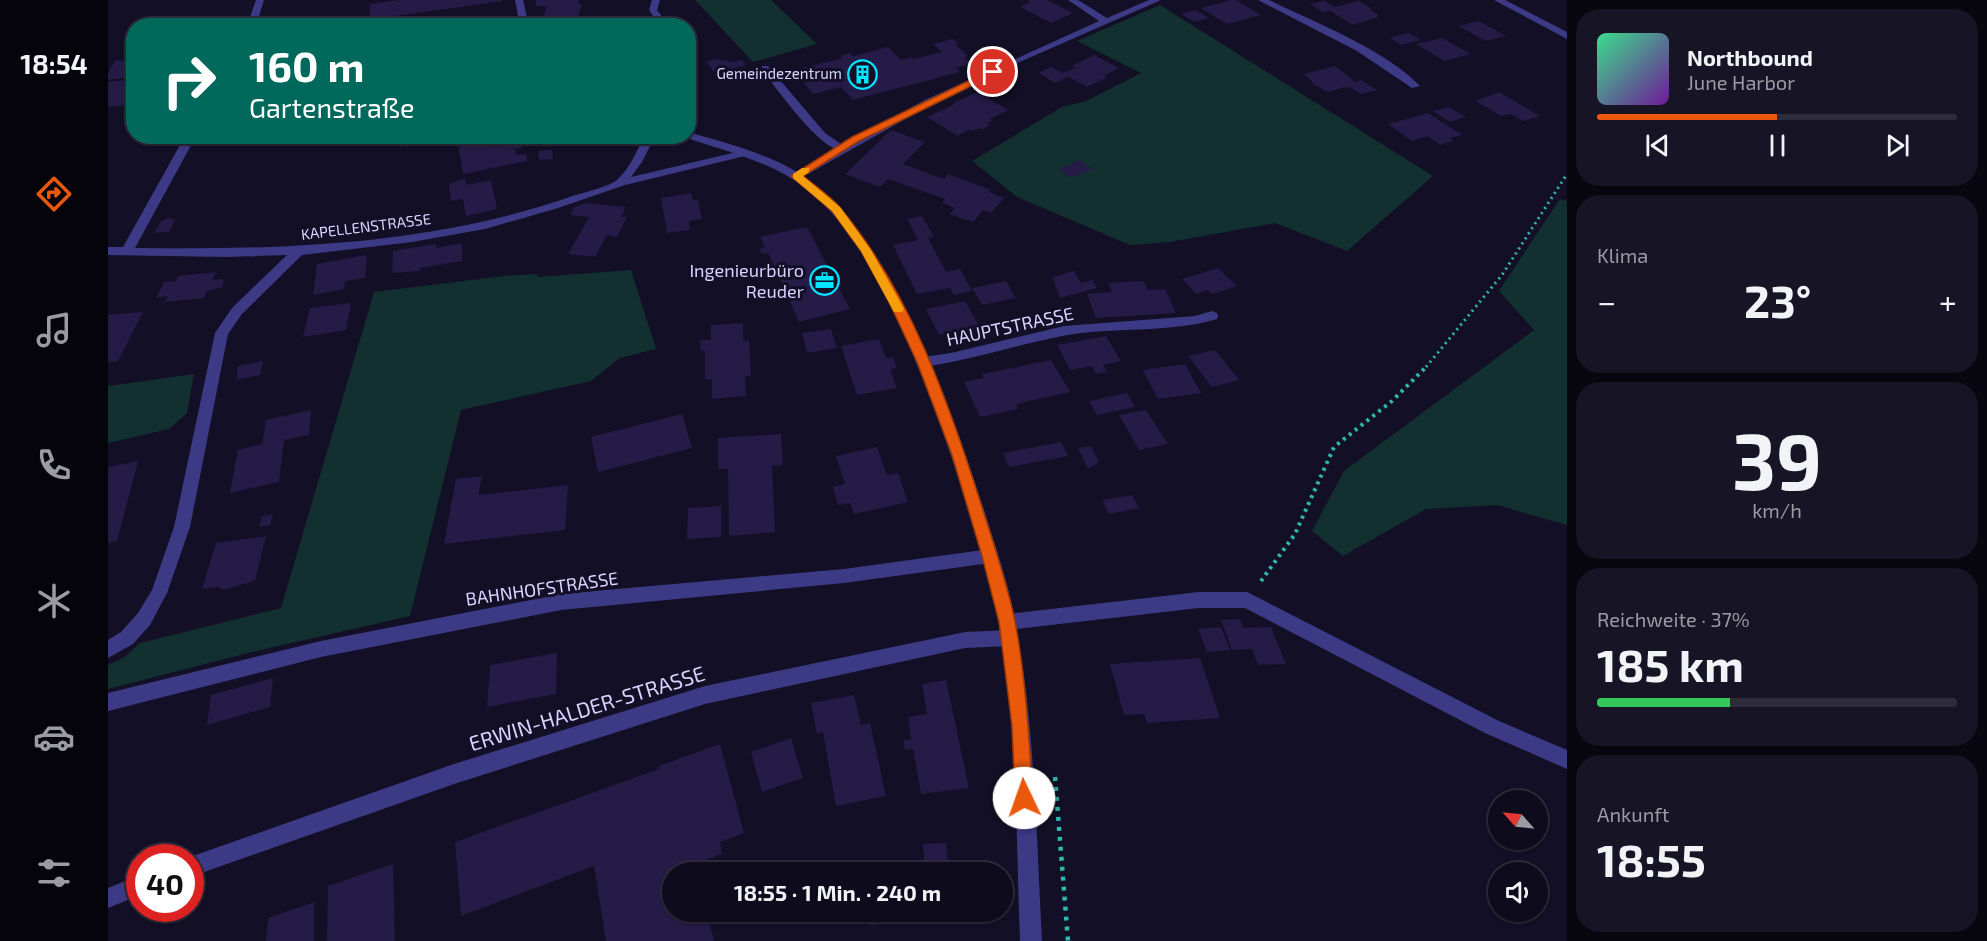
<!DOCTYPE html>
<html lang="de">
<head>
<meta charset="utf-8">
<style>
	:root { --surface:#0e0b1c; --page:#171425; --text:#f1f3f6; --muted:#9b9ba3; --line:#2e2b3b; --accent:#ea580c }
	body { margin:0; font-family:"Exo 2",sans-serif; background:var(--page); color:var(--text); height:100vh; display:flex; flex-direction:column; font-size:22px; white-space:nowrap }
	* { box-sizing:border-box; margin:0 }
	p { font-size:20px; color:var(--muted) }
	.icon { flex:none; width:33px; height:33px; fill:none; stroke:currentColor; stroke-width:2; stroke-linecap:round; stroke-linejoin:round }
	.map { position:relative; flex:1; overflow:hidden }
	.side { display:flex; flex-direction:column; gap:9px; padding:9px; background:#08060f; width:420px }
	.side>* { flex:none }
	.banner { position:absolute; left:18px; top:18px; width:570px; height:126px; border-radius:24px; box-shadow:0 2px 4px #0004,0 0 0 2px var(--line); background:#00695c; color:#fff; overflow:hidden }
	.needle { width:39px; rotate:297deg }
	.buttons { position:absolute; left:1380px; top:790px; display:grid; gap:12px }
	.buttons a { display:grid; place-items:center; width:60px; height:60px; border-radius:50%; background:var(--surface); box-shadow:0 2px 4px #0004,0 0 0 2px var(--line); font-size:30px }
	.speed { position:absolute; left:18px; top:844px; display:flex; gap:12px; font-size:30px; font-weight:700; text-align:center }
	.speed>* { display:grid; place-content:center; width:78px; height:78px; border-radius:50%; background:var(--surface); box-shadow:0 2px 4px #0004,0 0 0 2px var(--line); line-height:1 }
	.speed .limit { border:9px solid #d22; background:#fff; color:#111 }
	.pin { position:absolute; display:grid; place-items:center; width:51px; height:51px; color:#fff; margin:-26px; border:3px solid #fff; border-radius:50%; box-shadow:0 2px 6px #0007 }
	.me { position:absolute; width:66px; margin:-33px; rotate:357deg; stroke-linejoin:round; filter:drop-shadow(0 0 4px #0008) }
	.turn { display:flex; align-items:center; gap:21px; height:126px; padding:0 24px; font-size:27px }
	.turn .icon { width:78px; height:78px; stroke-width:2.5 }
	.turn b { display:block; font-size:42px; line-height:51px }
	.big { font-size:45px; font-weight:700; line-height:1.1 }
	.side .widget { flex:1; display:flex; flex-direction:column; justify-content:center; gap:9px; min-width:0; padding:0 21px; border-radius:24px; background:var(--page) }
	.side .dial { align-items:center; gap:0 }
	.dial b { font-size:78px; line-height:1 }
	.song { display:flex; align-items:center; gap:18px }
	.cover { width:72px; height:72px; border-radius:9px; background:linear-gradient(135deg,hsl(150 70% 55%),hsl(280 70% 35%)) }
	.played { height:6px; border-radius:3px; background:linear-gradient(90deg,var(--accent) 50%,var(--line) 50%) }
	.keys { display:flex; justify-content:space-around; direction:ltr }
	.heat { display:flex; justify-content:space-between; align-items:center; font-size:33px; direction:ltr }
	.charge { height:9px; border-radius:4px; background:linear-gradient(90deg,#34c759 37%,var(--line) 0) }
	.trip { position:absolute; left:554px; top:862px; width:351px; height:60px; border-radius:30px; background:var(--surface); box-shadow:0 2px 4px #0004,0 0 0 2px var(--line); font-weight:700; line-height:60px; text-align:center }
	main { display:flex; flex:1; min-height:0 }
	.tabs { display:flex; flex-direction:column; width:108px; justify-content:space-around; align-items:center; background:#06040b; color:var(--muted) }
	.tabs .icon { width:42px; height:42px }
	.tabs .active { color:var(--accent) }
	.tabs b { font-size:27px; color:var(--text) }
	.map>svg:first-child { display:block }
	.green { fill:#12302f }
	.building { fill:#241b47 }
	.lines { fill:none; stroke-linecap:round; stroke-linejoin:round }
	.path-far3 { stroke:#2fb8b0; stroke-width:2; stroke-dasharray:2 3; stroke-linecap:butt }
	.path-far2 { stroke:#2fb8b0; stroke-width:3; stroke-dasharray:2 4; stroke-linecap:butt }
	.path-far1 { stroke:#2fb8b0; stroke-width:4; stroke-dasharray:3 4.5; stroke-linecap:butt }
	.path { stroke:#2fb8b0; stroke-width:4.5; stroke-dasharray:4 6; stroke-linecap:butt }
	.service { fill:#3d3a85; fill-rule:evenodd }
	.minor { fill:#3d3a85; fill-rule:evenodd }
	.tertiary { fill:#3d3a85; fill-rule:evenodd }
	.route { fill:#ea580c; stroke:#983908; stroke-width:1.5 }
	.slow { fill:#f59e0b }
	.labels { text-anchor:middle; stroke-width:6; stroke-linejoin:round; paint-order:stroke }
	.far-poi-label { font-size:15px; fill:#d9d4ff; stroke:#130f26; text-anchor:end }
	.far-street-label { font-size:15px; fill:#d9d4ff; stroke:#130f26 }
	.poi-label { font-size:18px; fill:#d9d4ff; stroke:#130f26; text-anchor:end }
	.street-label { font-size:18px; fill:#d9d4ff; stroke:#130f26 }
	.near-street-label { font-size:21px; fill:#d9d4ff; stroke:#130f26 }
</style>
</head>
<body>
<main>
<nav class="tabs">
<b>18:54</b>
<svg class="icon active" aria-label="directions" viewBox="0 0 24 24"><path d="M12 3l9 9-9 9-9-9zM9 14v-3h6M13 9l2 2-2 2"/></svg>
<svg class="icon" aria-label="music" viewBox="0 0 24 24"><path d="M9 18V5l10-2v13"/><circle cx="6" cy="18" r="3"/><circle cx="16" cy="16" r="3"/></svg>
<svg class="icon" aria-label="phone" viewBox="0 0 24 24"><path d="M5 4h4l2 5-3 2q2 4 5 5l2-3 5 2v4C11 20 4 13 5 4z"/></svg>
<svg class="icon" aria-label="climate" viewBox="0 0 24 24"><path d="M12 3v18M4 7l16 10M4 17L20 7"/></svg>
<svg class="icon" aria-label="car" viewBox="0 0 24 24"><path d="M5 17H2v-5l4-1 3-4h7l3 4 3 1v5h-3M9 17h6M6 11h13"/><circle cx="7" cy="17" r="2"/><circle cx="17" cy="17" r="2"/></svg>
<svg class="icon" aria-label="filters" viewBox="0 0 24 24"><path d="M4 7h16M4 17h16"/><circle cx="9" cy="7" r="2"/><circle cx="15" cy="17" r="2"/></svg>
</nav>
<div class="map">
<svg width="1459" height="941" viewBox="0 0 1459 941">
	<rect width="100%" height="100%" fill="#130f26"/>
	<path class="green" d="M587,0H663L709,44L645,62Z
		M1052,5L1325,176L1239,251L1167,223L1062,242L1022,245L909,197L864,161L954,107L978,101L1033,73L969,41Z
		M1452,199L1459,201V525L1389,505L1318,509L1235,556L1204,531L1236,471L1426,330L1391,291Z
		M523,270L548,349L512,358L483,381L353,410L302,616L144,652L0,689V665L15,658L32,643L173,608L266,292L396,276L429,274L430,277Z
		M86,374L79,413L61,429L0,443V386Z"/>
	<path class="building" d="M291,0H395V1L280,17V26H261L262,4Z
		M428,0H471L470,4H474L468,23L433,24L439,6H428Z
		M919,0H939L965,13L943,23L912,7L923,2Z
		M1123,0H1128L1153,15L1119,24L1093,8Z
		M1216,1L1226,7L1251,1L1264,9H1261L1270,15V17L1245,25L1222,11L1215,12L1202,4Z
		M1087,10L1101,18L1086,22L1073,14Z
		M1371,21L1398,36L1378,41L1350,26Z
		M1301,33L1313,40L1293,45L1282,38Z
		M1334,38L1363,54L1336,61L1308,44Z
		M845,39L851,44L848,45L860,56L856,57L863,64L848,68L852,72L745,100L733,87L705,94L685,70L735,58L733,56L742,53L745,56L780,47L793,60L803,57L805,59L834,52L825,44Z
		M986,55L1011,68L996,76L1000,77L979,87L961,77L947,83L930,73L943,67L955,73L967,68L964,66Z
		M26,59V71L22,77L0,80V73L7,61Z
		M607,59L626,62L634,60L638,65L607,73L598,62Z
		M1227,66L1248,82L1253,80L1269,90L1253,94L1244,88L1237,87L1220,92L1205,84V82L1195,74Z
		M26,79V104L0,107V82Z
		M869,92L900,110L882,119L885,121L879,123L883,125L874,130L871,128L865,131L862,129L850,136L819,117L846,105L844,104Z
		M1391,92L1432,116L1415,121L1403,114L1393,116L1368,101Z
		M1341,107L1358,117L1342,122L1325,111Z
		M1320,113L1354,135L1342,138L1345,141L1332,145L1320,136L1304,141L1280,124Z
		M783,130L817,142L795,164L836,179L840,174L883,190L881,192L896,198L883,213L875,210L865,222L841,214L847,208L834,203L837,199L780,179L772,187L737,174Z
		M296,136H330L331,140L298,147Z
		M430,136H473V137L442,145L441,140L432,142Z
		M383,137L385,147L413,142L414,148L407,149L408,155L418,154L419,161L355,174L350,143Z
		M444,150L445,159L431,160L430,151Z
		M972,160L984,169L962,178L951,169Z
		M357,178L358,185L383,180L389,209L358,216L355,199L343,201L341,184Z
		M583,193L585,200H590L594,219L581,221L582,230L559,233L553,198Z
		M479,203L518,207L513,217H519L509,237L499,235L487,257L460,254L481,217L462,215L466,207Z
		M814,216L826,237L820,238L838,272L852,269L864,291L846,295L842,288L809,294L785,245L810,240L799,219Z
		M59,218L67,220L61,232L46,233L53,221Z
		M699,227L742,309L691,322L660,253L654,254L651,249L657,247L652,237Z
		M354,243V261L312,268V271L284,273L285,251L328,244V248Z
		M259,255L257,278L237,281L236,289L205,295L209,264Z
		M1110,268L1129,286L1104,294L1100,290L1088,294L1074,279Z
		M966,271L973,283L984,280L989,288L952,298L944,277Z
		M108,272L104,280L114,279L116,281L114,287L99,291L96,298L57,302L60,296L48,298L56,282L68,281L70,276Z
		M898,281L908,298L874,305L864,288Z
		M1036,281L1040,290L1057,289L1068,313L988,318L979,294L1004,292L1000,283Z
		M857,301L871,326L831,335L818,309Z
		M243,303L238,330L195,337L202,308Z
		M35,312L10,361L0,362V315Z
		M635,323V341L641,340L643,376H637L638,396L604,399V379H597V350L593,351L592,340H603V325Z
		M723,329L729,348L699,353L694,333Z
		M998,336L1013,361L995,365L999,372L988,374L984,366L962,370L949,345Z
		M771,339L778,358L785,357L789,368L782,369L789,388L749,395L733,346Z
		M1107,350L1131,380L1104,387L1080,356Z
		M943,360L962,392L908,404L910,409L872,417L856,382L876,378L874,374Z
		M155,361L152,375L128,380L130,366Z
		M1077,364L1093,393L1050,399L1035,370Z
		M1019,393L1027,407L989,415L981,401Z
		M203,410L201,435L176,440L171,482L122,493L130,450L154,444L158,420Z
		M1038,410L1060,444L1031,450L1011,415Z
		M574,414L584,448L490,472L483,437Z
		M673,434L675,465L664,466L667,532L621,536L620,469H610V438Z
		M953,442L960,456L901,467L895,453Z
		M983,446L991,462L980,469L970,448Z
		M769,447L779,475L790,473L800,502L746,514L742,503L730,505L725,487L737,484L728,456Z
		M30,461L9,541L0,543V467Z
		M374,476L370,495L460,485L457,530L336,544L348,479Z
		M1024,495L1031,508L1001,514L994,500Z
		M613,506V537L579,539L580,508Z
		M165,514L162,525L151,527L154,516Z
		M158,536L147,581L114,590L110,587L94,589L108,543Z
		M1132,619L1136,628L1163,627L1178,664L1150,665L1144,649L1124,650L1113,620Z
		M1113,627L1122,650L1099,652L1090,629Z
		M449,653L448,694L379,707L382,665Z
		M1092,658L1112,718L1039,723L1036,714L1016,715L1002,664Z
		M165,678L162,707L99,725L103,695Z
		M838,680L861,788L813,794L805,749L797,750L795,740L803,739L800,717L819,714L814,684Z
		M746,695L753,725L762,723L778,796L728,806L715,732L709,734L703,703Z
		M683,738L695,778L654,792L643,752Z
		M612,744L636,833L612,842L614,854L588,863L590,873H564V912H599L606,941H498L486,866L353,916L347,842L551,769V766Z
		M838,843L840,862H861L862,873H817L815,844Z
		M285,864L287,941H219L220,886Z
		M206,902V941H158L160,918Z
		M760,912H784L786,922L762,926Z"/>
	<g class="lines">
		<path class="path-far3" d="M518,26H526"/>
		<path class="path-far2" d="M1318,367L1394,275L1459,174"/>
		<path class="path-far1" d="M1153,581L1187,534L1226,447L1284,401L1319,366"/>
		<path class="path" d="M947,777L960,941"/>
		<path class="service" d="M544,0H552L549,10L561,26H552L541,10Z
			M654,66H660L717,133L736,146V150C714,154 668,87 654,70Z
			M580,68L585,71L588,105L580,109Z
			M32,875V895L0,908V888Z"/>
		<path class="minor" d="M148,0H156L148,26H139Z
			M960,0H970L999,18L1041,0H1053L914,61L824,104L693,178L689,179L683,176L728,148L817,100L991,21Z
			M1150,0H1161C1206,22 1278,50 1312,86L1304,88L1249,51Z
			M1386,0H1397L1459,32V39Z
			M77,136H88L27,248C173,250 320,245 459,198C472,193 502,187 510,179C522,168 529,151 536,136H547L534,162L523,177L633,151L638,154L637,156L517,185L450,208L377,229L304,242L194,255L134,314L120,334L82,527L59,593L42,625L25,644L0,658V640L13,632L30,613L44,590L66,527L107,333L124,308L179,255L118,257L0,255V247H15Z
			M1104,311L1109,313L1110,316L1109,319C1059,334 1005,326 954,336C908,345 863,360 816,367L809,362L816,357L843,353L956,326L1087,316Z
			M882,549L888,551L890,556L888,561L882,563L736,583L453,610L213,657L0,711V693L213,641L453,594L736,569Z
			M1091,592H1139L1145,595L1391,721L1459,750V769L1377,733L1137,608H1091L899,630L893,628L890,622L893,616L899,614Z
			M901,630L907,632L910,638L907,644L901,646L857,648L597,704L346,784L82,877V858H79L82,857L346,764L597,686L857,632Z"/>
		<path class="tertiary" d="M407,0H415L421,26H412Z
			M580,132C619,143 677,158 707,185C762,233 796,301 824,367C845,416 862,468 879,519C888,549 899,579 905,610C927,718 928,831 934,941H912C908,831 909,718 888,609C882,579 872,549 863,519C847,465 829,412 807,360C782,298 750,230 697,188C663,161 616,151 576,137L580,136Z"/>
	</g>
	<path class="route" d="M885,69L890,72L888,74L751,141L695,176C707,186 723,196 733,209C802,291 842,406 874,507C886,545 899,583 907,621C918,679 921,739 925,798L922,804L916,807L910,804L907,798L904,726L891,622L874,556L844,455L809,362L781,302L753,251L724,211L683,176L744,137Z"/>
	<path class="slow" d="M694,168H701V172L695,176L732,207L763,250L796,309L794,312H786L753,251L724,211L685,178V174Z"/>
	<defs>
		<symbol id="building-ring" viewBox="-11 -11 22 22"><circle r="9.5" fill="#130f26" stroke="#00e5ff" stroke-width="1.5"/><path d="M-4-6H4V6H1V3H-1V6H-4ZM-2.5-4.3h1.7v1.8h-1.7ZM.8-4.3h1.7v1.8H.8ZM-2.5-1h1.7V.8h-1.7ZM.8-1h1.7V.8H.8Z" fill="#00e5ff"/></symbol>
		<symbol id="office-ring" viewBox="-11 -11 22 22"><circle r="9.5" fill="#130f26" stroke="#00e5ff" stroke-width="1.5"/><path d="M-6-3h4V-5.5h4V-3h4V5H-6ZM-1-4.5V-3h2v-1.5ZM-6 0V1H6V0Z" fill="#00e5ff"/></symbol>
	</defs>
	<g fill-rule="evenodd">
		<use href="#building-ring" x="738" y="58" width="33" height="33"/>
		<use href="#office-ring" x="700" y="264" width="33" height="33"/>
	</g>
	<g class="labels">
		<g class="far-poi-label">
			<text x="734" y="79">Gemeindezentrum</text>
		</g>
		<g class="far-street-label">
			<text transform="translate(258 227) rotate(-7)" y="5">KAPELLENSTRASSE</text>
		</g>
		<g class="poi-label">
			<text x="696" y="277">Ingenieurbüro<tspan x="696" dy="21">Reuder</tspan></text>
		</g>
		<g class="street-label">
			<text transform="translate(902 327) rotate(-12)" y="6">HAUPTSTRASSE</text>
			<text transform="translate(434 589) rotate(-8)" y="6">BAHNHOFSTRASSE</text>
		</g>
		<g class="near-street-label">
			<text transform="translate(479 709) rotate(-17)" y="7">ERWIN-HALDER-STRASSE</text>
		</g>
	</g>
</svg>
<div class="buttons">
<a><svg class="needle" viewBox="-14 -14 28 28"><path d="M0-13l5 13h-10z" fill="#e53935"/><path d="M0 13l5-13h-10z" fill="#9b9ba3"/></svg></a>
<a><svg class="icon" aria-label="sound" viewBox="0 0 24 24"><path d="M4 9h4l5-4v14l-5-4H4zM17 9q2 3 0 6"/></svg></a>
</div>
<div class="speed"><div class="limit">40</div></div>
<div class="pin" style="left:885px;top:72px;background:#d93025"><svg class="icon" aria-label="arrive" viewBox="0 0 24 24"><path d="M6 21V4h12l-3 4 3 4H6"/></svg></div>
<svg class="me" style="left:916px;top:798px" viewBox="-20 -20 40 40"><circle r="19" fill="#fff"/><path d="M0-13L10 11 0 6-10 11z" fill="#ea580c"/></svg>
<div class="trip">18:55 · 1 Min. · 240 m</div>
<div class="banner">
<div class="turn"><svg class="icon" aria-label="right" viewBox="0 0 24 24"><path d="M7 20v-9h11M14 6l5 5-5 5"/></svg><div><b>160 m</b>Gartenstraße</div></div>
</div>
</div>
<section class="side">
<div class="widget">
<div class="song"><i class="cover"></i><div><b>Northbound</b><p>June Harbor</p></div></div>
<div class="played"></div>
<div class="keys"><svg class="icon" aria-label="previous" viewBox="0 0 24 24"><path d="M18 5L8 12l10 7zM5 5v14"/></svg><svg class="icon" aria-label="pause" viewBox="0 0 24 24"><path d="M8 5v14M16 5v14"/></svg><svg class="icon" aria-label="next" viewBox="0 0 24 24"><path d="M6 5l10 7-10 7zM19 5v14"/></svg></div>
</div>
<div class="widget"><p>Klima</p>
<div class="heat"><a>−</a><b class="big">23°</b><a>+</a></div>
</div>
<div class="widget dial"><b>39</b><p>km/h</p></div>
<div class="widget"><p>Reichweite · 37%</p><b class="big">185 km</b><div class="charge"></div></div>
<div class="widget"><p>Ankunft</p><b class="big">18:55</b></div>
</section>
</main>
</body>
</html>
